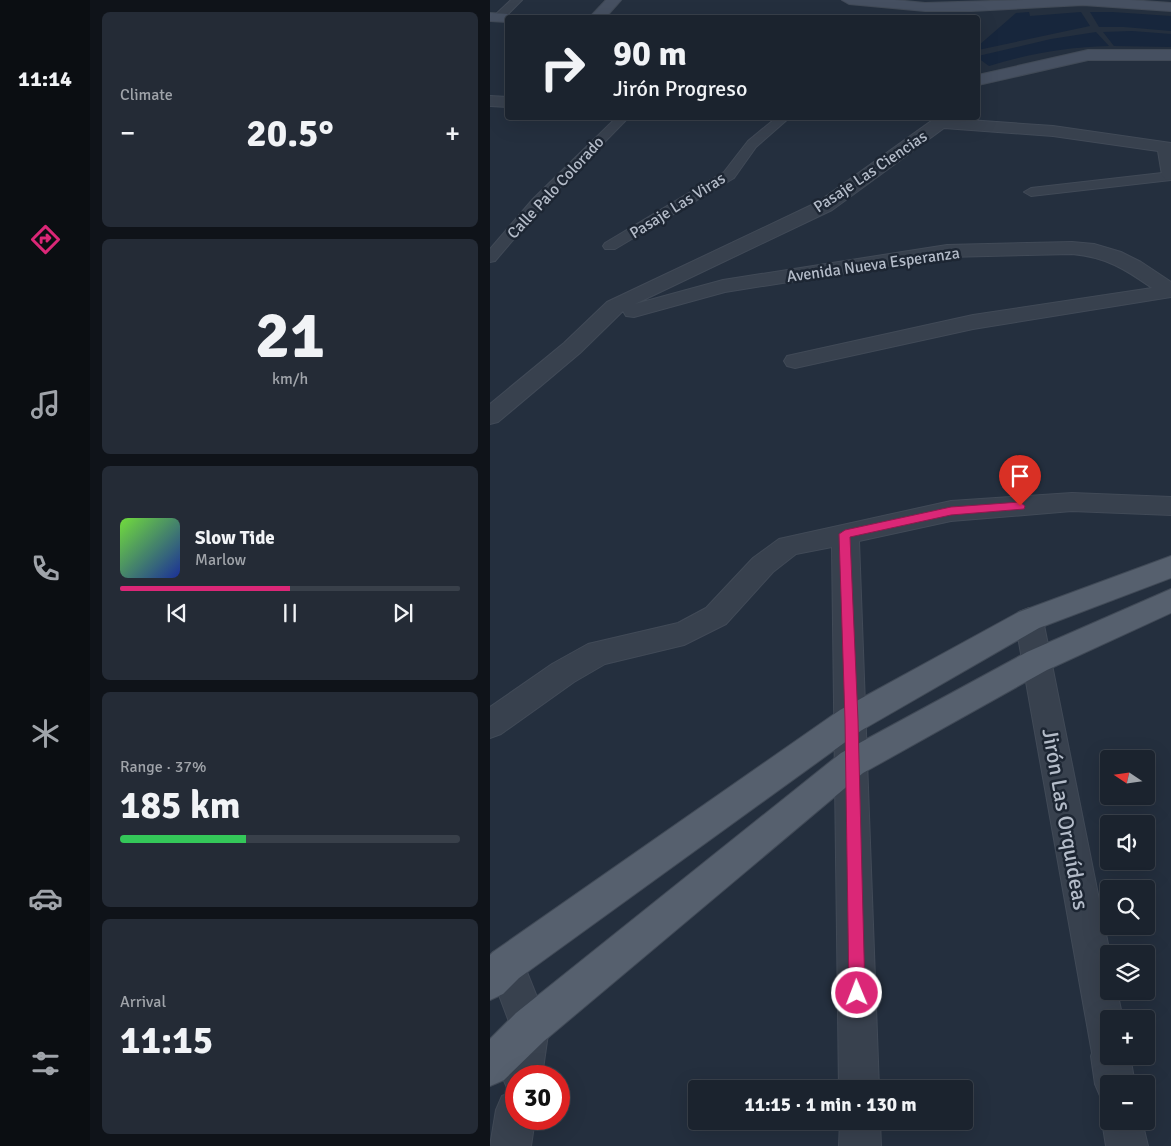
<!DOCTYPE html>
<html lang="en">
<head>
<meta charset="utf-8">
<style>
	:root { --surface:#1b232e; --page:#242b36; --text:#f1f3f6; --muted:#a0a4aa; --line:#39404a; --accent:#db2777 }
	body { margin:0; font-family:Signika,sans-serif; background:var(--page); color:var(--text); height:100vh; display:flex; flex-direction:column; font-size:19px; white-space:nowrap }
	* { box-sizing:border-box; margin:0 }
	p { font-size:16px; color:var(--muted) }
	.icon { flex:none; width:28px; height:28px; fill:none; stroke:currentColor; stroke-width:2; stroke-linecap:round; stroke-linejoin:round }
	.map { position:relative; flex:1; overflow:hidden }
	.sheet { display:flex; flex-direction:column; gap:12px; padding:12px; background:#0f1319; width:400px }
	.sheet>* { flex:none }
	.top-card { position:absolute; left:15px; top:15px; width:475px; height:105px; border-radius:5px; box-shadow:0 5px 20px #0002,0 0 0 1px var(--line); background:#1b232e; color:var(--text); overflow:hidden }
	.needle { width:32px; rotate:283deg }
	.buttons { position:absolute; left:610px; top:750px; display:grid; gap:10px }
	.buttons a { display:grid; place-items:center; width:55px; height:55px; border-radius:5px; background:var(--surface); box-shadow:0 5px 20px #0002,0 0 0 1px var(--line); font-size:25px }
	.speed { position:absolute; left:15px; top:1065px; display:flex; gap:10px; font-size:25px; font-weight:700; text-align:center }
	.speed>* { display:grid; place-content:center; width:65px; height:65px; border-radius:50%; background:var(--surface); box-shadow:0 5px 20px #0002,0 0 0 1px var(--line); line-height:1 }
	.speed .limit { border:8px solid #d22; background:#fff; color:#111 }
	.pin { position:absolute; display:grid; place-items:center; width:42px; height:42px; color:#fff; margin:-51px -21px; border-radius:50% 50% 50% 0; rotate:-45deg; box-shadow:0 0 5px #0007 }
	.pin .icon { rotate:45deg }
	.me { position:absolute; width:55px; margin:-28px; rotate:359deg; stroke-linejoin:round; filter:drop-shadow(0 0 4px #0008) }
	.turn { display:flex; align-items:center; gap:18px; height:105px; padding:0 25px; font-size:22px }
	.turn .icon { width:65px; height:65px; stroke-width:2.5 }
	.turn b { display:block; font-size:35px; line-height:42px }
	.big { font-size:38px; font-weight:700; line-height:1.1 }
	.sheet .card { flex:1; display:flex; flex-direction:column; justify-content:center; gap:8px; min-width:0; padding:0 18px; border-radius:8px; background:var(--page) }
	.sheet .dial { align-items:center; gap:0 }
	.dial b { font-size:65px; line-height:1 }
	.song { display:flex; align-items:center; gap:15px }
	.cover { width:60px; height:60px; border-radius:8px; background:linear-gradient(135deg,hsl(100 70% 55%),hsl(230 70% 35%)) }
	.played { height:5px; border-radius:2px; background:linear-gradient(90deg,var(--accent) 50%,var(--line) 50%) }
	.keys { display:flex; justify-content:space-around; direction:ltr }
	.heat { display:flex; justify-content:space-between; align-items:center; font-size:28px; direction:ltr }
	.charge { height:8px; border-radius:4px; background:linear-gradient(90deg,#34c759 37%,var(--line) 0) }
	.trip { position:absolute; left:198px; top:1080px; width:285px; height:50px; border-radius:5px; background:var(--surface); box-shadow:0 5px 20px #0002,0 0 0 1px var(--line); font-weight:700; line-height:50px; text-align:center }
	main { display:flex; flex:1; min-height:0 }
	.menu { display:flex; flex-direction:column; width:90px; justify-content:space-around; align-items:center; background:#0b0e12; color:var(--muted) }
	.menu .icon { width:35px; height:35px }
	.menu .on { color:var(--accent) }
	.menu b { font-size:22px; color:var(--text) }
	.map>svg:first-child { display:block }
	.water { fill:#17263c }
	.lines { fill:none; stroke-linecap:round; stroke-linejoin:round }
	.service-casing { stroke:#414a57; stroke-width:2 }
	.minor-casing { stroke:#414a57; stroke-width:2 }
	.secondary-casing { stroke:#414a57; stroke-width:2 }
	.primary-casing { stroke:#414a57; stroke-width:2 }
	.service { fill:#38414e; fill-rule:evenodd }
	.minor { fill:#38414e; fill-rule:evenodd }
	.secondary { fill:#465061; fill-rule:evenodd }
	.primary { fill:#56606e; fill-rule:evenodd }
	.route { fill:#db2777; stroke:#8e194d }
	.labels { text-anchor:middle; stroke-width:5; stroke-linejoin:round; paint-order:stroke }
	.far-street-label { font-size:16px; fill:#b4bcc9; stroke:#1d2633 }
	.near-street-label { font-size:22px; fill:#b4bcc9; stroke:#1d2633 }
</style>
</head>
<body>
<main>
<nav class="menu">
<b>11:14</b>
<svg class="icon on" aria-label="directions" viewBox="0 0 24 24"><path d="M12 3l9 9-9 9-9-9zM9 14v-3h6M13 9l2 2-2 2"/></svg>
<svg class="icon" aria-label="music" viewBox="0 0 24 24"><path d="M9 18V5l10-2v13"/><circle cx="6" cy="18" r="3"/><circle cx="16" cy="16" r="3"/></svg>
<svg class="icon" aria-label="phone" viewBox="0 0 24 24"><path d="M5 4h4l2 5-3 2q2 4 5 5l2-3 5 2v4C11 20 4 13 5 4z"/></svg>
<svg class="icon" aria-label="climate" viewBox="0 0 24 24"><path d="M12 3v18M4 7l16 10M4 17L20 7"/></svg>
<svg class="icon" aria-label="car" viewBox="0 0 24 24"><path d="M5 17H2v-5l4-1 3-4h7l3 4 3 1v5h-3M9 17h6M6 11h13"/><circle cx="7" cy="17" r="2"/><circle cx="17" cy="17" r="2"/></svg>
<svg class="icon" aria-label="filters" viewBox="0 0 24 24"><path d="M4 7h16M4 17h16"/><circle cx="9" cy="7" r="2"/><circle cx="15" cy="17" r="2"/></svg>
</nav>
<section class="sheet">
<div class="card"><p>Climate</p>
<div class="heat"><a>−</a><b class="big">20.5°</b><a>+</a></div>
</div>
<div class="card dial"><b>21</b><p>km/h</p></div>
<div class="card">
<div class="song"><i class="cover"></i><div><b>Slow Tide</b><p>Marlow</p></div></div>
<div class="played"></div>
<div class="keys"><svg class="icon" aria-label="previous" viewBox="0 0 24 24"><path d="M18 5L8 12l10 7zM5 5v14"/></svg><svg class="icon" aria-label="pause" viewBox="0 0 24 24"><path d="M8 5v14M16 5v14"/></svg><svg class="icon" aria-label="next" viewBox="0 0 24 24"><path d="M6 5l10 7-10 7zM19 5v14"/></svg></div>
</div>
<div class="card"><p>Range · 37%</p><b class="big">185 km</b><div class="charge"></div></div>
<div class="card"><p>Arrival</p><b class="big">11:15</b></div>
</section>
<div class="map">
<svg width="681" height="1146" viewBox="0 0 681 1146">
	<rect width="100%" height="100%" fill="#242f3e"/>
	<path class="water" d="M539,12L540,16L591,12L600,26L488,50V46L526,13Z
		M600,12H622L681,16V31L634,27H609Z
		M642,31L681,34V47L624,46L613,32Z
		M606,32L619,46C577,47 538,54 499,66L488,58V56L561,39Z"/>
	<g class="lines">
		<defs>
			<path id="service" d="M21,0H32L13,19H5L4,17L5,15Z
				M126,118H138L53,205L5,261L0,262V249L43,199Z
				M286,118H299L266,147L244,178L125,249H115L113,246L115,243L234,172L258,141Z
				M681,172V180L541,196L534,192L541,188Z"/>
			<path id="minor" d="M0,96L18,97V107L0,106Z
				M450,118L563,126L681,143V180L675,179L672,175L668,151L563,136L454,128L342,210L145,304L233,280L457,245L582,242L604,244L631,252L651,262L681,282V297L483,329L305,368L297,366L294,361L297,356L483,315L662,288C635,269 616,257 582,254L457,257L235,292L144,317L136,316L133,311L135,309L90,353L8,422L0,424V404L74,343L117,302L328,202L444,119Z
				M582,493L681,497V515L582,511L461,521L369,541L389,1089H349L342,547L306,554L283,572L236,624L194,645L115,664L84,682L11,734L0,738V707L62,664L98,644L188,623L216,608L263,558L289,539L461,501Z
				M539,608L549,612L553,620L620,954L619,991H627L633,1019H619V1056H640L645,1084H619V1101L611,1098L605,1084L601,1056L602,1053L525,620L529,612Z
				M16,947L29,952L59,1027L52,1076H26V1119H45L41,1146H0L6,1110L12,1096L22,1092L18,1090L12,1076L21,1027L0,971V959L3,952Z
				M619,1106V1121H652L658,1146H616L612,1121Z
				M350,1121H390L391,1146H349Z"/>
			<path id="secondary" d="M116,0H131L115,18H99Z
				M352,0H405L435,3L534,0H640L681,3V11L593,5L482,11H435L359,4Z
				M0,13L18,14L25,18H18V22L0,21Z
				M598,50H681V60H598L488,85V75Z"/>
			<path id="primary" d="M681,556V578L549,628L372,730L29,978L13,994L0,1000V955L3,952L350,710L529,612Z
				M681,589V613L557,670L373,773L54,1041L14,1080L0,1086V1039L26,1013L351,753L537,652Z"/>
		</defs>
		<use href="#service" class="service-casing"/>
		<use href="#minor" class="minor-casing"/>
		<use href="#secondary" class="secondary-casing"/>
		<use href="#primary" class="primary-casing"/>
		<use href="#service" class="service"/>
		<use href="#minor" class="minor"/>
		<use href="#secondary" class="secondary"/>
		<use href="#primary" class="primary"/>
	</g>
	<path class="route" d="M530,502L535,506L534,509L461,515L360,537L368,720L375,993L373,999L367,1001L362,999L359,993L355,720L349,534L355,530L461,507Z"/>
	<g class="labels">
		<g class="far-street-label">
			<text transform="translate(380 171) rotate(-34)" y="6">Pasaje Las Ciencias</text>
			<text transform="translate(65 187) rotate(-47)" y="6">Calle Palo Colorado</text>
			<text transform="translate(187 205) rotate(-32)" y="6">Pasaje Las Viras</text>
			<text transform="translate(383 264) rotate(-8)" y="6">Avenida Nueva Esperanza</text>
		</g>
		<g class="near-street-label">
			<text transform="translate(576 819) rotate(80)" y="8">Jirón Las Orquídeas</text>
		</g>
	</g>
</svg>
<div class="buttons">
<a><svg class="needle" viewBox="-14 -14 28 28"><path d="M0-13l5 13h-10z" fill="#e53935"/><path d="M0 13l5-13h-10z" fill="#a0a4aa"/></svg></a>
<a><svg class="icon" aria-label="sound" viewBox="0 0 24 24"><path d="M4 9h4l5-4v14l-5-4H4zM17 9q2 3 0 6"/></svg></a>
<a><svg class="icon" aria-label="search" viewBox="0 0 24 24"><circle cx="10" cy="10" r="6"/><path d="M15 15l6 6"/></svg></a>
<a><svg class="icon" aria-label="layers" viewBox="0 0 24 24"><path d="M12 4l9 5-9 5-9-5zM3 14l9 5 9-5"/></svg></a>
<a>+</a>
<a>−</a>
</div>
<div class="speed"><div class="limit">30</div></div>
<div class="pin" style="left:530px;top:506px;background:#d93025"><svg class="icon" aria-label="arrive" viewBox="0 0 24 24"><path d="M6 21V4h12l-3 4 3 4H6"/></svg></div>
<svg class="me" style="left:367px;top:993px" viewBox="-20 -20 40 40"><circle r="17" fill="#db2777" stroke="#fff" stroke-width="3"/><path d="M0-11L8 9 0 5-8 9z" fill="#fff"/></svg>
<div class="trip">11:15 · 1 min · 130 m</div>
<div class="top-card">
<div class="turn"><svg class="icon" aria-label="right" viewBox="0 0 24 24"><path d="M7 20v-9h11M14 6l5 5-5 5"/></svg><div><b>90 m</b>Jirón Progreso</div></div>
</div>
</div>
</main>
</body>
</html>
